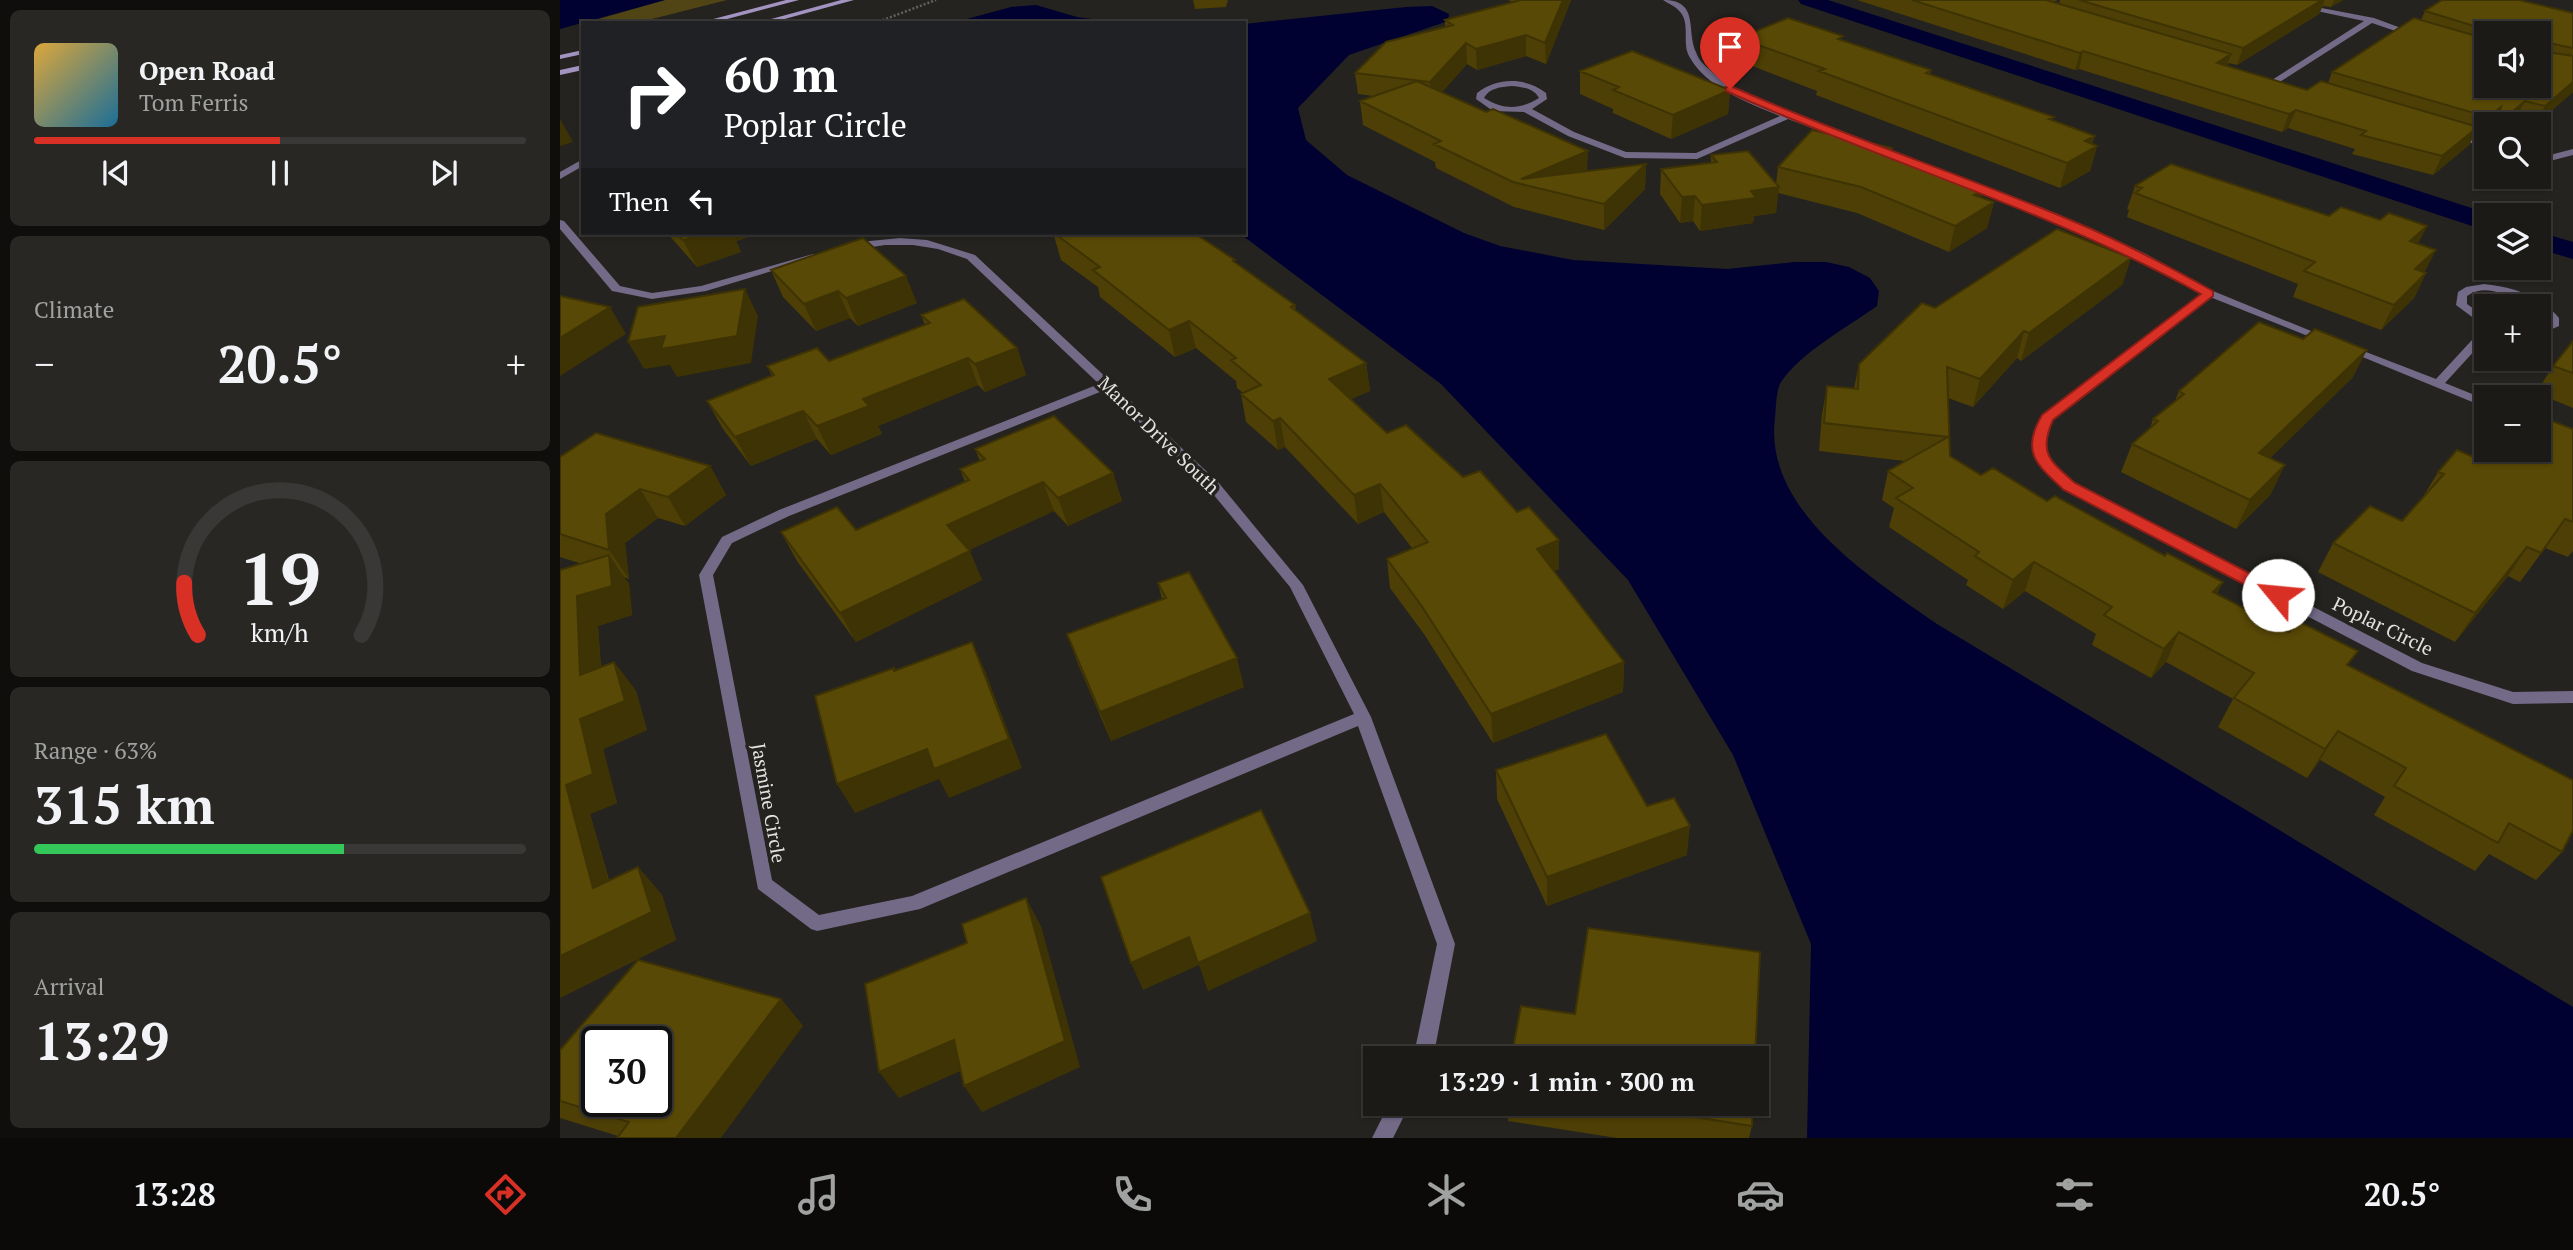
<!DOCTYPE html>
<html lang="en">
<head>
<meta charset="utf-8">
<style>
	:root { --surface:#1b1a17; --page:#282724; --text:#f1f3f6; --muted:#a0a1a1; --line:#393836; --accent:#d93025 }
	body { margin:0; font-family:"PT Serif",serif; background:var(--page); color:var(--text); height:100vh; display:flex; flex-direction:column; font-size:26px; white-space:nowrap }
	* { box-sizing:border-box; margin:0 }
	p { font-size:23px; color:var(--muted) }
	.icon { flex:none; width:38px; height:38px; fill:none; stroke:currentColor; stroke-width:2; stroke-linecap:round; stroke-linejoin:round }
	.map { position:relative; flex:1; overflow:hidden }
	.drawer { display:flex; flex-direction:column; gap:10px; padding:10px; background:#0f0e0d; width:560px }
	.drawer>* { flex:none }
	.hud { position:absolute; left:21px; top:21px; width:665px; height:214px; border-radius:0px; box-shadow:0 2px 5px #0004,0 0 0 2px var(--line); background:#202124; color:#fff; overflow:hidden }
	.controls { position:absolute; left:1914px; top:21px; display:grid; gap:14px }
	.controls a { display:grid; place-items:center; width:77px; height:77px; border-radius:0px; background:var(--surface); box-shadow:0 2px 5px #0004,0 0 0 2px var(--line); font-size:35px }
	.speed { position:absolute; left:21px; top:1026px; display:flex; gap:14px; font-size:35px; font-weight:700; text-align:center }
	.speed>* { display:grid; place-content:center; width:91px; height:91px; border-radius:50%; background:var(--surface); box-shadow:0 2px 5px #0004,0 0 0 2px var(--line); line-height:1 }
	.speed .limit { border:4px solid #111; border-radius:10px; background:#fff; color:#111 }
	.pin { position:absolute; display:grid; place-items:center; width:60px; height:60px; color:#fff; margin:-72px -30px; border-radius:50% 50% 50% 0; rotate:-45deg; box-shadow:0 0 7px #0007 }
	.pin .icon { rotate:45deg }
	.me { position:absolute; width:77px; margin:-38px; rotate:298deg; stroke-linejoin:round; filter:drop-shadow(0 0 5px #0008) }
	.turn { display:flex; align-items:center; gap:24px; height:147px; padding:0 28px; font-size:32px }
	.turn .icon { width:91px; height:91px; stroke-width:2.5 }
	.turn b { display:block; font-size:49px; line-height:60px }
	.then { display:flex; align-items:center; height:66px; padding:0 28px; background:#0003; gap:14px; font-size:26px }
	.big { font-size:52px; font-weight:700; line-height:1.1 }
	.drawer .card { flex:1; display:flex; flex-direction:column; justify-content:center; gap:10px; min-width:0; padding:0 24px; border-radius:10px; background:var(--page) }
	.drawer .dial { align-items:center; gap:0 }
	.dial svg { height:182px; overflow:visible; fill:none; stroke:var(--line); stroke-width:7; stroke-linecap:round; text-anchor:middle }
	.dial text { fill:var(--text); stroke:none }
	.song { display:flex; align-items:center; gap:21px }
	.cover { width:84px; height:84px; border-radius:10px; background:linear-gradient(135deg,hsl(40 70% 55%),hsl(200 70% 35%)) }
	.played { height:7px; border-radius:4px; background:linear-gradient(90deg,var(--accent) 50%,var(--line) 50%) }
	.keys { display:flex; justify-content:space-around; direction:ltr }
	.heat { display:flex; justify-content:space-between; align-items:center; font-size:38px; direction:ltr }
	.charge { height:10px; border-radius:5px; background:linear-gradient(90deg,#34c759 63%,var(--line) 0) }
	.trip { position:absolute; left:803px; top:1046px; width:406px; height:70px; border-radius:0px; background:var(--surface); box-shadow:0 2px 5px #0004,0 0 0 2px var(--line); font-weight:700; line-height:70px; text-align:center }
	.dock { display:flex; height:112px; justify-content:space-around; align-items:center; background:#0b0a09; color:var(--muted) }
	.dock .icon { width:49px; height:49px }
	.dock .active { color:var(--accent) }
	.dock b { font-size:32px; color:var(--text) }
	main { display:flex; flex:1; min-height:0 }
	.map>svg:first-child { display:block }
	.green { fill:#514516 }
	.water { fill:#000031 }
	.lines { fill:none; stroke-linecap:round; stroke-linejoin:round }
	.canal { fill:#000031; fill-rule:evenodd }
	.path { stroke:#62615d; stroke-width:2.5; stroke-dasharray:2 2; stroke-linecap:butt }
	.minor { fill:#736a87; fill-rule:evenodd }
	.secondary { fill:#a293c1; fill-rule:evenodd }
	.wall { fill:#4d3f05; fill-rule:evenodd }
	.shaded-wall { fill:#3e3304 }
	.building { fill:#594906; stroke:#3e3304; stroke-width:2; fill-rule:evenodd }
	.route { fill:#d93025; stroke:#8d1f18; stroke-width:2 }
	.labels { text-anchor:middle; stroke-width:7; stroke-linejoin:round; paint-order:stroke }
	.street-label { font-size:19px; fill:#e4e3e1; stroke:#24231f }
</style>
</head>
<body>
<main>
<section class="drawer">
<div class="card">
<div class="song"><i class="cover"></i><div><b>Open Road</b><p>Tom Ferris</p></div></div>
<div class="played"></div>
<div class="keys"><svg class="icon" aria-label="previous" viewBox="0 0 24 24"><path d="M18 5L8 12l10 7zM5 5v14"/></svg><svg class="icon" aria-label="pause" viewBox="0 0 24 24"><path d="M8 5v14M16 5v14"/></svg><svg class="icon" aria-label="next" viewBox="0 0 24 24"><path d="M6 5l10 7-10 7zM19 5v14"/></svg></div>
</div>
<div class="card"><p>Climate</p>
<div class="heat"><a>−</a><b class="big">20.5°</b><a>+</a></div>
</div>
<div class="card dial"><svg viewBox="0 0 100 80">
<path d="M14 69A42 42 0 1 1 86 69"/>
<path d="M14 69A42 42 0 0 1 8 46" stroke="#d93025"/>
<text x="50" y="56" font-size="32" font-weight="700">19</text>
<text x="50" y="72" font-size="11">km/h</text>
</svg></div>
<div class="card"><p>Range · 63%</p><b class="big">315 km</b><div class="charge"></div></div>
<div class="card"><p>Arrival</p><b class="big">13:29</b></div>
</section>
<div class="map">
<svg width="2013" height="1138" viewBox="0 0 2013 1138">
	<rect width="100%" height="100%" fill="#24231f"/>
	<path class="green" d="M105,0H167L88,20L25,23Z"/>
	<path class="water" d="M0,0H105L0,29Z
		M476,5L517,17L562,23H392L451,7Z
		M872,6L889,14L888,21L789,55L738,108L746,140L787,175L904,233L940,246L1013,260L1167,269L1235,262H1266L1289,267L1310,278L1319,291L1317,306C1288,327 1241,352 1221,382C1216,390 1216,408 1215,418C1203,511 1313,579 1377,624L2013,1007V1138H1247L1251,944L1173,755L1068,580L881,384L679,233H684V24L846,7Z"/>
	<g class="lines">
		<path class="canal" d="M1238,0H1268L1933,215H1927V230L1918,228L1241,4Z
			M1979,232L2013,242V259L1979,249Z"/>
		<path class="path" d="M315,23L376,0"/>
		<path class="minor" d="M1103,0C1140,0 1126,31 1136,52C1138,59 1144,65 1149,69C1187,106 1257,124 1306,142V146H1300L1228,119L1137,159L1065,158L1008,136L964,112L933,111L916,99L917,93C937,77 966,77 986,93L987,99L972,109L1014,132L1066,152L1136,153L1220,116C1189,103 1146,88 1129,56C1122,43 1130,25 1121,13C1117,7 1109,4 1103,0ZM951,86C962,87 974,88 979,98C959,110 944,110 924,98C929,88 941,87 951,86Z
			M1704,0H1719L1814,18L1860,35L1853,37L1812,23L1715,85L1712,84V80L1804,21Z
			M1895,132L1927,142V148L1892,137L1891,135Z
			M2013,149V155L1986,162L1979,161V155L1986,156Z
			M23,159V166L0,179V172Z
			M1404,182H1410L1513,221L1586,254L1653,291L1773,340L1767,343L1763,342L1650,297L1492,420C1479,454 1488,461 1514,483L1862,663L1953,692L2013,691V703L1953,704L1852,671L1504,489C1478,465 1463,451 1483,415L1642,293L1578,258L1505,225L1404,186Z
			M0,220L4,221L60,286L92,293L141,286L253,254L258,257L146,291L92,299L52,291L0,229Z
			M340,238L367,240L415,255L658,482L743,585L811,717L895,944L873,1059H853L877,944L798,726L360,909L257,931L251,929L198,889L139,575L162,537L219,510L539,384L407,259L378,249L353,245H325L293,250L288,247L310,241ZM545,390L648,488L730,587L794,714L352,896L259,915L212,880L153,575L172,543L229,516Z
			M1924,284C1952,287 1980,295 1999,318V326L1979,335V328L1988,324L1989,320L1979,310V306C1957,305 1932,279 1907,296V304L1927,318V326L1923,325L1896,305L1898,292L1906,287Z
			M1927,327V337L1885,383L1927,400V408L1783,349L1785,347H1793L1876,379L1923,328Z
			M829,1104H850L833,1138H812Z"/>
		<path class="secondary" d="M226,0H239L152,23H138Z
			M281,0H294L210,23H196Z
			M23,50V54L0,59V55Z
			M23,65V70L0,75V70Z"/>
	</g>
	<path class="wall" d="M633,0H668L666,7L635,9Z
		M948,0H1011L986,64L966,56L917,70L907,64L882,92L1027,171L1086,164L1085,189L1044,230L954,207L876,168L875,162L803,125L800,101L813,96L798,94L795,73L885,27V20L953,2Z
		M1297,0H1498L1493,2L1499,4L1500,0H1783L1771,7L1763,6L1759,14L1677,65L1669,63L1667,66L1747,90L1768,83L1772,72L1861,20L1865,11L2013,13V92L1976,124H1970L1955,120L1950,124H1927V130L1919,137L1914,135L1909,145L1873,175L1792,154L1795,149L1728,128L1722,132L1519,69L1515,70ZM1927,33H1979L1927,86Z
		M1179,38L1283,40L1371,70L1370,74L1493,121L1537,146L1530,171L1500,188L1256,95L1257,91L1177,60Z
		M1020,71L1170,90L1168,114L1111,139L1053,113V109L1020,94Z
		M1332,148L1331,154L1421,197L1434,202L1427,228L1389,252L1297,213L1218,193L1216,213L1194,216L1193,223L1140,231L1133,221L1120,223L1100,194L1101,169L1151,163V155L1216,184L1218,167Z
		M1575,186L1769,216L1876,250L1864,272L1866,273L1854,298L1821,330L1733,297L1738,284L1567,217L1569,210L1567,209Z
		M107,233H200L176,241L181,252L137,267Z
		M486,233H634L735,305L736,311L806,363L810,391L791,399L827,433L903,477L999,540V569L994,571L1064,662L1063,692L933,743L864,634L830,588L827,559L852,548L824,512L798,524L725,447L718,450L686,422L681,394L683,393L677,388L676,381L636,348L615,357L540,297L538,287L501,260L494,236Z
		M1571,258L1562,285L1461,361L1457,358L1413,407L1388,398L1390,456L1421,475L1487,501L1789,666L2002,852L1976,880L1929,854L1915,871L1814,815L1825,797L1760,760L1747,778L1658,727L1673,699L1606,662L1591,678L1532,645L1536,634L1465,591L1443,609L1406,585L1408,580L1329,527L1334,508L1322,500L1328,471L1345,461L1259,451L1262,414L1267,386L1294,388L1299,364L1375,308Z
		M211,270L357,303L298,326L290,318L256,331L223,297Z
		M361,315L457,348L466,375L425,392L418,385L318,426L322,434L271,455L257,439L191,466L163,429L147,401L212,376L207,366L269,361L365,325Z
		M2013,341V408L1976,393L1993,366Z
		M1793,377L1710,458L1711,494L1676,529L1561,472L1572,444L1590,428L1593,419L1615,401L1619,391Z
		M2013,429V551L2008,557L1985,548L1960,582L1948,576L1895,642L1758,572L1773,543L1842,521L1863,497L1878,472Z
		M415,449L553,473L562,501L508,526L494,511L409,550L422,580L296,642L237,561L221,532L296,530L405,482L400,469L420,461Z
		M0,457L150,466L166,495L125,526L98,518L65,543L69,579L64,577L69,584L72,615L38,626L41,667L54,662L76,691L87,730L43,749L57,803L30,814L49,880L78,867L102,895L116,940L0,998L22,564L0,557Z
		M598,583L684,687L551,741L518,664L507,634L602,599Z
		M936,770L1087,806L1127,855L987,906L937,799Z
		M221,999L243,1026L58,1136L0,1118V1050Z
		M946,1104H1193L1192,1126L1189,1138H1057L948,1121Z"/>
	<path class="shaded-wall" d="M1003,0H1011L986,64L985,43Z
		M1762,0H1765L1759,14L1677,65L1683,48Z
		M1774,0H1783L1771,7Z
		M966,35V56L917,70L916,49Z
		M906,43L907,64L872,104L870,82Z
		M1523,51L1519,69L1515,70L1520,53Z
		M1671,54L1665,72L1657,63Z
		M2013,82V92L1975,124L1985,106Z
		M1170,90L1168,114L1111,139L1113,115Z
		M1965,101L1955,120L1950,124H1939Z
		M1941,107L1932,124H1927V130L1919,137L1928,117Z
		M1736,110L1728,128L1722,132L1729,114Z
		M0,119L13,142L0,146Z
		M1918,127L1909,145L1873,175L1882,156Z
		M1535,136L1531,149L1537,146L1530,171L1500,188L1507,163L1525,141Z
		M1028,151L1027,176L961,179Z
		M1086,164L1085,189L1044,230V204Z
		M1219,187L1216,213L1194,216L1193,223L1140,231L1142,205L1191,191Z
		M1423,189L1418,212L1434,202L1427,228L1389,252L1395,226L1414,195Z
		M1135,196L1133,221L1120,223L1122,197Z
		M1867,226L1855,250L1850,241Z
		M147,233H200L176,241L181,252L137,267L123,240Z
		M1876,250L1863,275L1855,269Z
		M1571,258L1562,285L1461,361L1469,333Z
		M1866,273L1854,298L1821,330L1834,305Z
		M346,276L357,303L298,326L286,298Z
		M185,289L198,316L191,363L117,377L110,365L84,369L68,342Z
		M278,291L290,318L256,331L244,304Z
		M50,307L66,334L0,376V338Z
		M629,321L636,348L615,357L609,330Z
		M1464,331L1457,358L1413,407L1420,379Z
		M457,348L466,375L425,392L415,364Z
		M1807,350L1793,377L1686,482L1699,453Z
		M408,358L418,385L318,426L322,434L271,455L257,426L303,399Z
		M806,363L810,391L773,407L769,379Z
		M243,411L257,439L191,466L175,437Z
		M720,418L725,447L718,450L713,421Z
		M1725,465L1711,494L1676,529L1690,500Z
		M150,466L166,495L125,526L108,497Z
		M553,473L562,501L508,526L498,498Z
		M483,482L494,511L400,554L387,525Z
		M820,484L824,512L798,524L794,495Z
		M80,489L98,518L65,543L69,579L49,550L46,514Z
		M999,540V569L977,578V549Z
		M1967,547L1948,576L1895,642L1915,613Z
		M410,551L422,580L296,642L280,613Z
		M49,555L69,584L72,615L38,626L43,704L20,675L17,596Z
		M1474,562L1465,591L1443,609L1453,580Z
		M1663,582L1649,611L1653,592Z
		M1619,632L1606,662L1591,678L1604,649Z
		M412,642L425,671L462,768L389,798L379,779L295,813L277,784Z
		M677,658L684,687L551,741L540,712Z
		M54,662L76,691L87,730L43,749L57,803L30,814L58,916L33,888L6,785L20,719Z
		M1064,662L1063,692L933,743L931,714Z
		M1778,731L1760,760L1747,778L1765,749Z
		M1130,826L1127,855L987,906V877Z
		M78,867L102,895L116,940L0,998V956Z
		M466,898L481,926L520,1067L422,1112L404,1086Z
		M750,913L757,941L648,991L639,965L583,990L571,963L629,937Z
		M221,999L243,1026L161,1138H116Z
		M394,1040L412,1066L339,1098L319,1072Z"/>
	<path class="building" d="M961,0H1003L985,43L966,35L916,49L906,43L870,82L795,73L826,42L893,25L885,20Z
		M1352,0H1486L1671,54L1657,63L1747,90L1761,81L1918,127L1882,156L1801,135L1806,131L1736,110L1729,114L1523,51L1520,53Z
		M1519,0H1762L1683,48Z
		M1882,0H1959L2013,13V48L1989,43L1986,46L1988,52L2013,56V82L1985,106L1965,101L1940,122L1937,120L1941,107L1928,117L1772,72L1854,18L1927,39V86H1979V33H1937L1865,11Z
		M1228,18L1283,36L1278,39L1371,70L1366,73L1494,117L1489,119L1535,136L1525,141L1537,146L1507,163L1259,71L1265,69L1179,38Z
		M1072,51L1170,90L1113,115L1053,90L1059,87L1020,71Z
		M857,81L926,112L933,109L1028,151L961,179L1086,164L1044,204L953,182L874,144L881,141L800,101Z
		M1252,130L1332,148L1329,153L1423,189L1414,195L1434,202L1395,226L1301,187L1218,167Z
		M1188,151L1219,187L1191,191L1196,198L1142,205L1135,196L1122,197L1101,169L1157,162L1151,155Z
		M1611,164L1769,216L1781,207L1820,220L1829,213L1867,226L1850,241L1876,250L1855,269L1866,273L1834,305L1744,271L1755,262L1575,193L1582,188L1575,186Z
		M1497,229L1571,258L1469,333L1464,331L1420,379L1387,367L1390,456L1421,475L1433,468L1487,501L1495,496L1605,556L1607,553L1663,582L1653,592L1729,632L1738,621L1798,651L1787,665L2013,780V830L2002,852L1949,823L1938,843L1834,786L1846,768L1778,731L1765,749L1674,698L1694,673L1619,632L1604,649L1544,615L1552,607L1474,562L1453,580L1415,556L1419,552L1336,498L1353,488L1328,471L1388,437L1264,423L1267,386L1298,389L1299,364L1362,303L1375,308Z
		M116,233H147L123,240Z
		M494,233H634L675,260L673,261L735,305L731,307L806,363L769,379L827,433L846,425L903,477L920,471L957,512L969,507L999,540L977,549L1064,662L931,714L861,605L827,559L868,542L820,484L794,495L720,418L713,421L681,394L701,385L671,360L676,358L629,321L609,330L533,270L540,267Z
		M303,238L346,276L286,298L278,291L244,304L211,270Z
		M185,289L177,336L101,349L105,336L68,342L78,307Z
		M0,296L50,307L0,338Z
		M404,299L457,348L415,364L408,358L303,399L309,406L257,426L243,411L175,437L147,401L214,375L207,366L257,348L269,361L370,323L361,315Z
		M1699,322L1743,339L1755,329L1807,350L1699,453L1725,465L1690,500L1572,444L1598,421L1593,419L1624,394L1619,391Z
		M2013,341V373L1993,366Z
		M494,416L553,473L498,498L483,482L387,525L410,551L280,613L221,532L277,507L296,530L409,480L400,469L425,459L415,449Z
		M1979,416L2013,429V522L2005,519L1981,553L1967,547L1915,613L1773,543L1810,506L1842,521L1884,474L1878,472L1897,450L1918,459L1927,449L1979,450Z
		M36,433L150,466L108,497L80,489L46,514L49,550L0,534V457Z
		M49,555L52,586L17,596L20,675L54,662L65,701L20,719L33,774L6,785L33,888L78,867L92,912L0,956V570Z
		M629,572L677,658L540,712L507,634L606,598L598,583Z
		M412,642L449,739L374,769L367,749L277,784L255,696L334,668V671Z
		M1046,734L1087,806L1114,798L1130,826L987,877L936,770Z
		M701,810L750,913L638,963L629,937L571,963L541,877Z
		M466,898L505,1041L404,1086L394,1040L319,1072L305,984L407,943L402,924Z
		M1028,928L1200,952L1195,1059H951L961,1006L1015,1014Z
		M78,960L221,999L116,1138H57L69,1122L0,1101V1050ZM37,1041H96V1101H37Z
		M1052,1104H1193L1192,1126Z"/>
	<path class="route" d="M1166,87H1173C1285,137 1402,174 1515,222C1563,242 1608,266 1653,291V296L1493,420C1478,453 1490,461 1515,483L1724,591L1726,595L1724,599H1712L1504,490C1477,465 1460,452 1482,415L1641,294C1490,210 1323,162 1166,91Z"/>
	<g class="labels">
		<g class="street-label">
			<text transform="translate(599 435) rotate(44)" y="7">Manor Drive South</text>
			<text transform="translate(1823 626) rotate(26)" y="7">Poplar Circle</text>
			<text transform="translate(209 803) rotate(80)" y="7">Jasmine Circle</text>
		</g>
	</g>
</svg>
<div class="controls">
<a><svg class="icon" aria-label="sound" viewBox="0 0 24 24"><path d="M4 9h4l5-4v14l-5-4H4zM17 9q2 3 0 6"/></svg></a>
<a><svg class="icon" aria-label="search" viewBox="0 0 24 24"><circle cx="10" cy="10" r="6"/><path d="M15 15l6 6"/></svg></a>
<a><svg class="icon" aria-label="layers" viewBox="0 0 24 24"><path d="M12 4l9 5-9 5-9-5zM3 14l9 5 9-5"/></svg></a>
<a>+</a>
<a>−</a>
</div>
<div class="speed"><div class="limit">30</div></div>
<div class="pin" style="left:1170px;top:89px;background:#d93025"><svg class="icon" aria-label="arrive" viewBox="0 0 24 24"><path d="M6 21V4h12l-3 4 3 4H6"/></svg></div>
<svg class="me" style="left:1718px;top:595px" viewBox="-20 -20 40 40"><circle r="19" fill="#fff"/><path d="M0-13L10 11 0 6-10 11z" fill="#d93025"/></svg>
<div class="trip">13:29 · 1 min · 300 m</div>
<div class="hud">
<div class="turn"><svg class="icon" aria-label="right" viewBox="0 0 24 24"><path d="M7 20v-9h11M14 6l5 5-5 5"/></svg><div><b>60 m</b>Poplar Circle</div></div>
<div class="then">Then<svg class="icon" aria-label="left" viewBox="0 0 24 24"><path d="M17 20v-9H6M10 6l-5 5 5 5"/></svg></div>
</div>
</div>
</main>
<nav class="dock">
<b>13:28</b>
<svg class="icon active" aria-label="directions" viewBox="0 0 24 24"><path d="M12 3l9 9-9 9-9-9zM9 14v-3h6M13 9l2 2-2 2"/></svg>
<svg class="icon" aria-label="music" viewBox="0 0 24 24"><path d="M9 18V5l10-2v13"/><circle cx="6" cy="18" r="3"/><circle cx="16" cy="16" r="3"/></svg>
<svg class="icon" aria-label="phone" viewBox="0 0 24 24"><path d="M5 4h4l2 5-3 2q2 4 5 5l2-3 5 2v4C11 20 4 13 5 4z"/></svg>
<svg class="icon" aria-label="climate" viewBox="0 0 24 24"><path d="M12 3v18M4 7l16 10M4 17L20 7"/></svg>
<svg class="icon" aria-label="car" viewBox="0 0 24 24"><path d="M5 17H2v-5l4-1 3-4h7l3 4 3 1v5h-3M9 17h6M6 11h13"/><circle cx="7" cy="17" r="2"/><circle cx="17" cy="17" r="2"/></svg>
<svg class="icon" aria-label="filters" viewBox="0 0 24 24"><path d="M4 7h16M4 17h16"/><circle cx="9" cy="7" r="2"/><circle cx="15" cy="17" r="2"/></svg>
<b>20.5°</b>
</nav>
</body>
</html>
